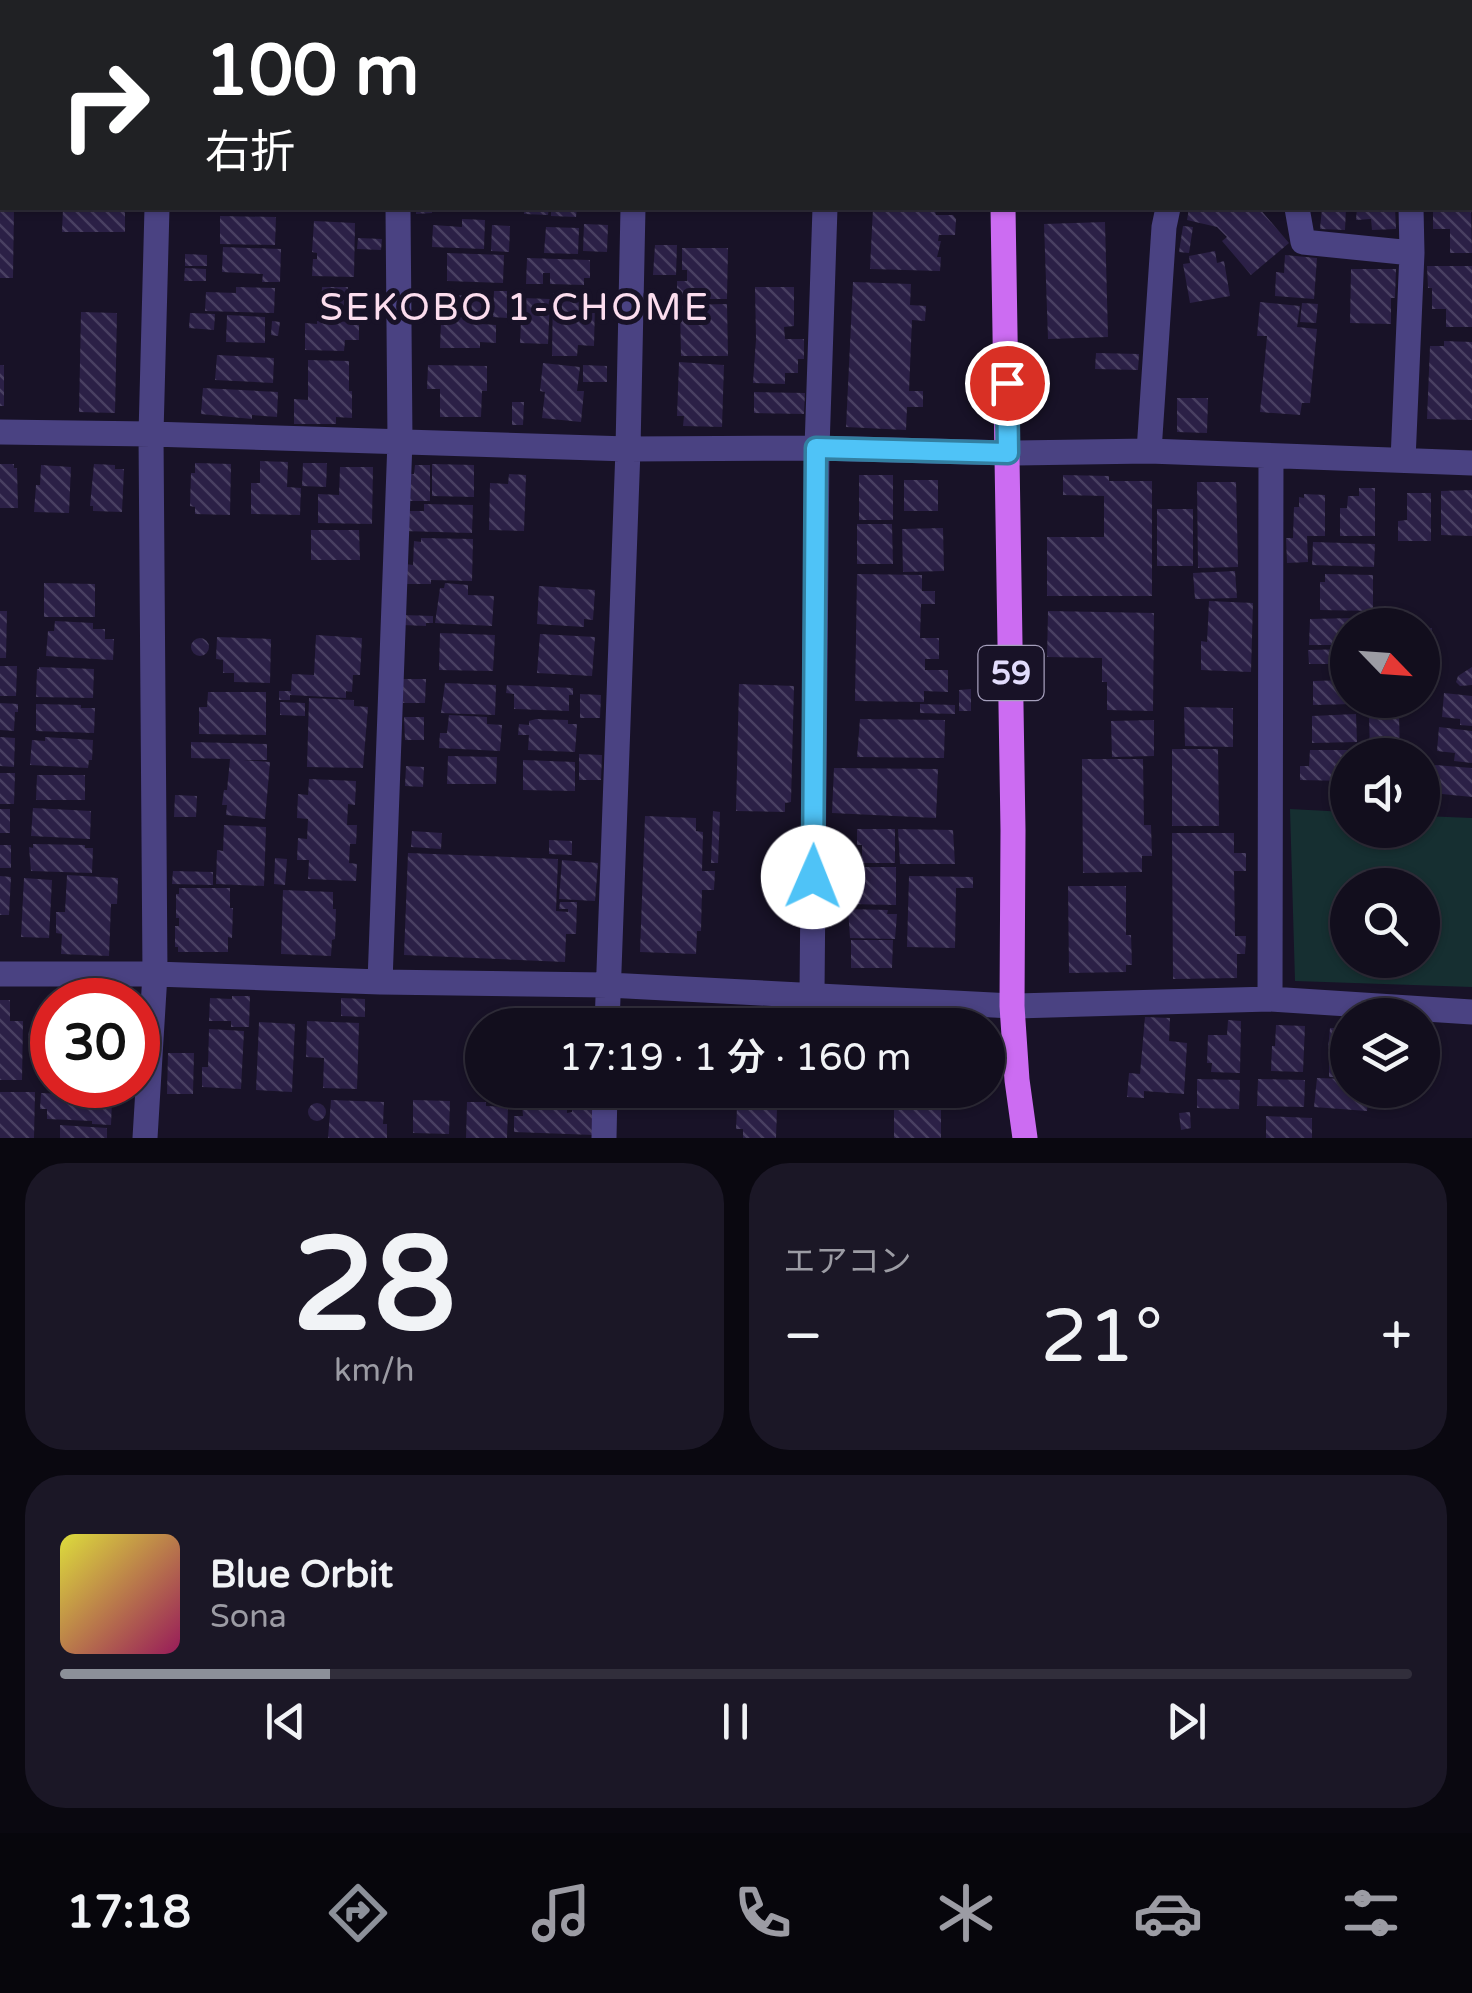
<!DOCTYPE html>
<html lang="ja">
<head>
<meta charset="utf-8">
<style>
	:root { --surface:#120e1d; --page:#1b1726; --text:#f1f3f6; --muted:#9c9ca4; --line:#312e3b; --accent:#8c9099 }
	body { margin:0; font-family:"Varela Round","Noto Sans JP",sans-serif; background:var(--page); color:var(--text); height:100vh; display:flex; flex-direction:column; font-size:38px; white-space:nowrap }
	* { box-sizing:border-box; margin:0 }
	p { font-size:32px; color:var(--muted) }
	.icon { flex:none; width:55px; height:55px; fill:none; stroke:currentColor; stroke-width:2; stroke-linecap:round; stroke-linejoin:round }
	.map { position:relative; height:1138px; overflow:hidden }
	.details { display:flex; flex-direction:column; gap:25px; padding:25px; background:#0a0810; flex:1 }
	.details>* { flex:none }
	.top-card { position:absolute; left:0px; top:0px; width:1472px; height:210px; box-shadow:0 2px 8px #0004,0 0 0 2px var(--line); background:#202124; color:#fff; overflow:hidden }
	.needle { width:65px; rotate:115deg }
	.buttons { position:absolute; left:1330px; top:608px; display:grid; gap:20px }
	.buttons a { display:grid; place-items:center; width:110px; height:110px; border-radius:50%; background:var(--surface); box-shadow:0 2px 8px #0004,0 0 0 2px var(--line); font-size:50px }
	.speed { position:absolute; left:30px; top:978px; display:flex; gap:20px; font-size:50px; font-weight:700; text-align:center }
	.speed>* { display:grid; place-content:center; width:130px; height:130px; border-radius:50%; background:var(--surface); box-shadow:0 2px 8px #0004,0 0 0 2px var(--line); line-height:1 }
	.speed .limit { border:15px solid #d22; background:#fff; color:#111 }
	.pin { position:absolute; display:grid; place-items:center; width:85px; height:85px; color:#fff; margin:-42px; border:5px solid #fff; border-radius:50%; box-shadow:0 2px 10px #0007 }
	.me { position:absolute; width:110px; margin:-55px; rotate:1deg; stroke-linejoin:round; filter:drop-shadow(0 0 8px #0008) }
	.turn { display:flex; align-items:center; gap:35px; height:210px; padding:0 40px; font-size:45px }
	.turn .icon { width:130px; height:130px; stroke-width:2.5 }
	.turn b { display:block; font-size:70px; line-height:85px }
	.big { font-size:75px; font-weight:600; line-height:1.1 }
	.details .card { flex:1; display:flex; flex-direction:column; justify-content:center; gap:15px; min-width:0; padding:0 35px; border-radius:40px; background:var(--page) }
	.details .dial { align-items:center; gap:0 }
	.dial b { font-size:130px; line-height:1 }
	.song { display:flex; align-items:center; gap:30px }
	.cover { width:120px; height:120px; border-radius:15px; background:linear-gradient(135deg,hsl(60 70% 55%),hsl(330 70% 35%)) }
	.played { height:10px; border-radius:5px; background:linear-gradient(90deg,var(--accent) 20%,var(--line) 20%) }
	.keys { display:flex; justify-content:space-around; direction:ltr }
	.heat { display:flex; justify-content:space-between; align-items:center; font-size:55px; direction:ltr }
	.details .tiles { flex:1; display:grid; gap:25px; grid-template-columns:1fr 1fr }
	.card:last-child { grid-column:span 2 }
	.trip { position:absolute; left:465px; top:1008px; width:540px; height:100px; border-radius:50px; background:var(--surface); box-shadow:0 2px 8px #0004,0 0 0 2px var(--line); font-weight:600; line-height:100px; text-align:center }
	.tab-bar { display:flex; height:160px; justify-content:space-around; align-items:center; background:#07060c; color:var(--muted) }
	.tab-bar .icon { width:70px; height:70px }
	.tab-bar .active { color:var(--accent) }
	.tab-bar b { font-size:45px; color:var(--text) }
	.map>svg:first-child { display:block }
	.green { fill:#162f31; fill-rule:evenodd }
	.building { fill:url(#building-back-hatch) }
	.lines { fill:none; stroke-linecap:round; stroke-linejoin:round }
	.minor { stroke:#4a4282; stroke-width:25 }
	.major { stroke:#cc6cf2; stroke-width:25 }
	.route-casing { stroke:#337fa1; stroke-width:25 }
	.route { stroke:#4fc3f7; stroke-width:18 }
	.labels { text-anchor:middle; stroke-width:10; stroke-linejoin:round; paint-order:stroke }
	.shield { fill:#181227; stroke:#a59fbc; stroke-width:2.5 }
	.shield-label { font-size:32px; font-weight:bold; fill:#e2dcfc }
	.neighbourhood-label { font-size:38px; letter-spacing:2.5px; fill:#fcddee; stroke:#181227 }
</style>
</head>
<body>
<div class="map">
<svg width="1472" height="1138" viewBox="0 0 1472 1138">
	<defs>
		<pattern id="building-back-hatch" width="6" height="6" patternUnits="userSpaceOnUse" patternTransform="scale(2.5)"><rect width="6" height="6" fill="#2b2046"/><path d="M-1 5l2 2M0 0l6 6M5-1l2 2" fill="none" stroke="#494062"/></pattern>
	</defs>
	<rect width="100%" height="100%" fill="#181227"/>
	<path class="green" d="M1290,809L1347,812L1348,830H1422L1423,816L1472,818V987L1295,981ZM1348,885H1422V960H1348Z"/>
	<path class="building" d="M0,208L14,209L13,278H0Z
		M63,208H125V232H62Z
		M416,208H432V213L416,214Z
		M524,208H549L548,215L524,214Z
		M551,208H577L576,217L551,216Z
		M873,208H934L936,215H953L956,219L955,235H939L938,241H941L937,257H941L940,271L870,269Z
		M1189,208H1253L1256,211L1259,208L1289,243L1251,275L1222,241L1227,237L1217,227L1187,220Z
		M1322,208H1346L1345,230L1320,229Z
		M1357,208H1395L1396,229L1372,230L1371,219L1356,220Z
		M1433,208H1471L1472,253H1450V229H1433Z
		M220,216L276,217L275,245L220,244Z
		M462,219L485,220L484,249L432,247L433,225L462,227Z
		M314,221L355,223L354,277L312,276L313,259H317V253L312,252Z
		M1105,222L1108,337L1048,339L1044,224Z
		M584,224L608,225L607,252L583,251Z
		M492,225L510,226L509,252L491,251Z
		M1183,226L1193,227L1189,253L1179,252Z
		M546,227L579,228L578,254L544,253Z
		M358,238L382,239L381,250L357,249Z
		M655,245H677L676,275H653Z
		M223,247L281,249L280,282H262L263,274L222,272Z
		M682,248H728L727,299H677V281H687V270H682Z
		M1215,251L1217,263L1224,261L1230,296L1190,303L1183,264L1190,263L1189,256Z
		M447,253L504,255L503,283L447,281Z
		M185,254L207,255V266H185Z
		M1285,255L1317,258L1314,299L1275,296L1276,272L1284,273Z
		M527,258L590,260V278H584V285L550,284V273H543V284H526Z
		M1427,266H1472V327H1446V309H1432V288H1428Z
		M185,268L206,269V281H184Z
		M1351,269H1396L1395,298H1391V324L1350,323Z
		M853,282L911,284L910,305L926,306L925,321L912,320L909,391H923V407H907L906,430L846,427Z
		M236,287L275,288L274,313L205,311L206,292L236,293Z
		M322,287H348V298H365L364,320L321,319Z
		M755,287H794V326L784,327L785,339H804V359H798V373H785V384L753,383L756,339Z
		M494,291H507V318L493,317Z
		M553,293H579V303H595L594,346L578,345L577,356H552Z
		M445,295L486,296L485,322H481V324L496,325V343L480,342V348H440L441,321H445Z
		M522,298L550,299L548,344L520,343Z
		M1260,302L1300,306L1297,327L1317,329L1310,403H1302L1300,415L1260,412L1267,336H1257Z
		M1302,303L1318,304L1316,323L1300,322Z
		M727,304L728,356H681L680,305Z
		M81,312L117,313L115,413L79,412Z
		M190,313L215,314L214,330L189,328Z
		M227,315L265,317V343L226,342Z
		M272,321L280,322L278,336L271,335Z
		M317,321L359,322V340H345L344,351L305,350V323L317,324Z
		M1444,341L1472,342V420L1427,419L1430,346H1444Z
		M1096,353L1139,354L1138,370L1095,369Z
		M217,355L274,358L273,383L215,380Z
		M308,360L349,361V391H352V418L336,417V424H294V399L308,400Z
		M679,362L724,365L722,427L683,426L684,416H677Z
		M543,363L580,367L577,391H584L581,422L542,418L545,392L540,391Z
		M0,365H4V406H0Z
		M428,365L487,366V391H482L481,417H440V389H427Z
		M583,365L607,366V382H583Z
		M203,388L278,392L277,417L252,415V419L201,414Z
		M754,392L805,393L804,414L754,413Z
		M1177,398H1208L1207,433L1177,432Z
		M512,402H524L523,425H512Z
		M260,461L288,462L287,487L301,488L300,515L251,514V483H260Z
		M195,463L231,464L230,515L195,514V507L190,506L191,473H195Z
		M303,463H327L326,487L302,486Z
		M0,464H14V468H17L18,508H0Z
		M94,464L115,465V469H124L122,512L93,511V506H90Z
		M432,464L474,465V497L432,496Z
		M41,465L71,467L69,513L34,512L36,485H40Z
		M415,465H430V501H408L409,474H414Z
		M340,467H373L372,524L318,523V494L339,495Z
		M509,474L526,475L524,531L489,530L490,483L508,484Z
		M859,475H893V520H859Z
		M1063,475L1109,476V481H1152V596H1047V537H1104V496L1063,495Z
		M904,480H938V511H904Z
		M1197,482H1236L1238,567L1198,568Z
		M1359,488H1375V536H1340V508H1347L1348,496H1359Z
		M1472,490V536L1441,535V491Z
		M1407,493H1431V541H1398V521L1407,520Z
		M1304,494L1325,495V536H1307L1308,562L1287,563L1286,538H1293L1294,507H1299V497L1304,498Z
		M424,504L473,505L472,533L403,531V511H424Z
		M1157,509H1193V566H1157Z
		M857,524H892L893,564H857Z
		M943,528L944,571L903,572L902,529Z
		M311,530H359L360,560H311Z
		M421,538L473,539L472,581L431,580V584H404L405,564L413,565L414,541L421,542Z
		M1313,542L1375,544L1374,567L1312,565Z
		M1235,571L1237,598L1195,599L1193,573Z
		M857,574L922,575V591H935V604H921L920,638H939V659H925V670H948V692L924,691V702L855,701Z
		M1325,574L1373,575V611L1320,610V582H1325Z
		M44,583L95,584V617H44Z
		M445,583L468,585V595L494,596L492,626L435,623L440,588H444Z
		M539,586L595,590L593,620L584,619V627L537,624Z
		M1209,601L1253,603L1251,672L1201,670V641L1207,642Z
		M0,611H7L6,658H0Z
		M1048,611L1154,613L1153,711L1107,710V682H1102V658L1047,657Z
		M403,615L433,616V623H426V626L403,625Z
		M1356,618L1357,625H1348V645H1309L1310,619Z
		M1364,619H1397V625H1364Z
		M55,621L93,623V629H105V639H114L113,660L46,656L48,631H54Z
		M1422,628H1432V651H1422Z
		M440,633L495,635L493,671L439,670Z
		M540,634L595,637L592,676L537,673Z
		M316,635L362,638L360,675H353L352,692L346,691V698L290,695V700H279V691H291L292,674L314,675Z
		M217,637L271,639L270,683L234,682V673H223V660L216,659Z
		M191 647a9 9 0 1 1 18 0a9 9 0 1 1-18 0Z
		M1348,649V676H1330V664H1309L1308,650Z
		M0,666H17L16,696H0Z
		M39,667L94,669L93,698L36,697L37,669H39Z
		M1472,667V685L1460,686L1456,682L1458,676Z
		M403,679H426L425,703H403Z
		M1348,680V700H1354V704L1313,705V681Z
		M445,683L496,685L495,715L441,713Z
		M739,684L794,686L791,802L785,803V812L736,811Z
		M507,685L573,688V695H569V711L514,709V694L506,693Z
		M971,689V711H959V690Z
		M208,692H266V735L199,734V707H207Z
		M1444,693L1472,696V726L1460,725V719L1442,717Z
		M580,694L601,695L600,718H580Z
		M309,698L354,700V706L368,707L363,768L307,767Z
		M1367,700H1398V706H1368Z
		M280,702L305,703V716L280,715Z
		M0,703L18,704V712H15L14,731L0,730Z
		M36,704L81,705V708H95L94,733L36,731Z
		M920,704L955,705V714L920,713Z
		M1184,707L1233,708V747L1185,746Z
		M1356,714L1357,742L1312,743V716Z
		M449,715L487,717V724L502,725L500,751L439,748L440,733H447Z
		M1369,715H1399L1400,755H1370Z
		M404,717H424V740H405Z
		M536,719L568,720V724H577L575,752L528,750L529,735H518L519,724L529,725V721Z
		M860,719L945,720L944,758L857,757Z
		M1154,720V756L1112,757L1111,721Z
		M1439,727L1472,731V763L1454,761L1455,753L1437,751Z
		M0,737L15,738L14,767L0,766Z
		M45,737L93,740L92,760H89L88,768L30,765L32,740L45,741Z
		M191,742L267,744V760H243L270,762L265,819L226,815L227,805H222L224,790H227L230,759L191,758Z
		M1172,749H1218L1219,826H1172Z
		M1310,750H1352V755H1348V781L1300,780V766H1309Z
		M579,754L602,755L601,780H579Z
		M448,756L497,757L496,784H447Z
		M1082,759H1143L1144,825H1151L1152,856H1142V872L1083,873Z
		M523,760L575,762V791L523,790Z
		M1435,765L1472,768V797L1432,793Z
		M406,766L424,767L423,787L405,786Z
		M834,768L938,769L936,818L832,813Z
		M0,773H15L14,804H0Z
		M37,775H85V800H36Z
		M309,779L356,781L355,805L348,804L347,825H357L356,844H350L349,863L357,864L356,881L308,879L309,860H297L298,838L307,839L308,819L297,818L298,794L308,795Z
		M175,795L197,796L196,817H174Z
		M33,808L91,811L90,839L31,836Z
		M0,809H10V833H0Z
		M713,811L720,812L718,863H711Z
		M645,816L696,818V831L703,832L702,871H715L714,890H702L701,931H697L696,954L640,952Z
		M224,825L266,827L264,886L216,884L217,850L223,851Z
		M857,829H895V863H862V845H857Z
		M898,829L953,830L955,864H900Z
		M412,831L442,833L441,849L411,847Z
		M1172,833H1234V853H1246V871H1234L1235,936H1246L1245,954H1237V978L1173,979Z
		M549,840L572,841V855L549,854Z
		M33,844L85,845V848H93L92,873L31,871L29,847L33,848Z
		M0,845H11V868H0Z
		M408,853L558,859L556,911L568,912V909H559L560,902H577L576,934H566L565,962L404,955Z
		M275,858L287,859L285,885L274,884Z
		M562,860L598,863L595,901L559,899Z
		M864,867H896V905L849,904L850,883L864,884Z
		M173,871L213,872V885L172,884Z
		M67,875L118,878L117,904H111L109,956L61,954L62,934L56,933V912H65Z
		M0,876L11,877L9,915H0Z
		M909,876L973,877V888H956L955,948L907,947Z
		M24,878L52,880L49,938L21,937Z
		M1068,886H1126V935H1131L1132,965H1126V972L1069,973Z
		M179,888H230V908H233L232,938L228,937V952H178V947H175V926H179V918H176V894H179Z
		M283,890L333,892V909H336L335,939L332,940L331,956L281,954Z
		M848,909L888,910L887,914H897L895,939L850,938Z
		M851,940H893L892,968H851Z
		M75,993L102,994L101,1000H75Z
		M232,996H250L249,1027H231V1021H209L210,998L232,999Z
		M341,998L365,999V1017L341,1016Z
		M0,1000H10V1021H23L22,1080H0Z
		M636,1011L679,1012V1025H636Z
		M1145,1017L1170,1018L1169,1041L1187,1043L1184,1094L1144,1091V1098L1127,1097L1129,1073L1140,1074Z
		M552,1020H580L579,1025H552Z
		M1228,1020L1241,1021L1240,1073L1211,1072L1212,1063H1207L1208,1035H1227Z
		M307,1021L359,1023L357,1089L323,1088L324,1058L306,1057Z
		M259,1022L295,1024L292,1092L256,1090Z
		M1276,1025L1305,1026L1303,1072L1271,1071L1272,1046H1275Z
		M1330,1028H1348V1078L1329,1077V1059H1335V1049H1328Z
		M209,1029L244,1031L241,1089L202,1087V1067H208Z
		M29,1031L43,1032V1039L28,1038Z
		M168,1053H194L193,1094H167Z
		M1317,1078L1348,1079V1090H1369L1367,1111L1314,1107Z
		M1197,1079L1240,1080L1239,1109L1197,1108Z
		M1258,1079L1305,1080L1304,1107L1257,1106Z
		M548,1090H573L572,1097L548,1096Z
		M749,1090H782V1101H749Z
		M812,1090H866V1103L812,1102Z
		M881,1090H959V1103L881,1102Z
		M0,1092H35L34,1138H0Z
		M41,1093L85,1095V1101H112L111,1125L92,1124V1121L47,1119V1109H40Z
		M331,1100L384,1102L383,1124H387V1138H328Z
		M413,1100L450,1101L449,1134L413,1133Z
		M467,1102H486V1106L508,1107L507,1138H466Z
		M308 1112a9 9 0 1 1 18 0a9 9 0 1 1-18 0Z
		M522,1104H567V1113L572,1112V1110L594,1109V1135L514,1132V1116H523Z
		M737,1107L777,1109L776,1138H743V1129H736Z
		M894,1108H941V1138H894Z
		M1190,1112L1191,1128L1181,1130L1179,1113Z
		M1266,1116L1312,1118V1138H1266Z
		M60,1125L107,1128V1138H60Z"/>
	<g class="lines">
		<path class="minor" d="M1211,0L1212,2
			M162,2V0
			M408,2V0
			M638,2V0
			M833,2V0
			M1432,2L1433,0
			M1297,208L1303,242L1412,253
			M0,432L151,434L628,449L817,448L1008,453L1149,451L1472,463
			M1149,451L1164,227L1168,208
			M1403,460L1412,253L1411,208
			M0,974H155L380,982L608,985L1012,1006L1270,999L1472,1012
			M380,982L400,441L398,208
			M812,994L817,448L825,208
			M1270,999L1271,456
			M607,1025L628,449L633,208
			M145,1138L155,974L151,434L157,208
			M604,1138L605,1090"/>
		<path class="major" d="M973,0V2
			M1003,208L1013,830L1012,1006L1017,1080L1025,1138"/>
	</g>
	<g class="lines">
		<defs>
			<path id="route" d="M813,877L816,448L1008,453L1007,383"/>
		</defs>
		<use href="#route" class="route-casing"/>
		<use href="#route" class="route"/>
	</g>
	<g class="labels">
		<rect class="shield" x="978.5" y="646" width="65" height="54" rx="8"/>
		<g class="shield-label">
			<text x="1011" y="684">59</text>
		</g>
		<g class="neighbourhood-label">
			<text x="515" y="320">SEKOBO 1-CHOME</text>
		</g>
	</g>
</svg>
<div class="buttons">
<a><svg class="needle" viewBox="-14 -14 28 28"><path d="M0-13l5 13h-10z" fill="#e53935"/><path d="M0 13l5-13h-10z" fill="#9c9ca4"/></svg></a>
<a><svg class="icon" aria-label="sound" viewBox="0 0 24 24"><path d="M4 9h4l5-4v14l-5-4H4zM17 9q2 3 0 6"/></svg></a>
<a><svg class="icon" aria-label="search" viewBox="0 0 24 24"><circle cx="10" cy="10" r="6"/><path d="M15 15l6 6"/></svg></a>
<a><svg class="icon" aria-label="layers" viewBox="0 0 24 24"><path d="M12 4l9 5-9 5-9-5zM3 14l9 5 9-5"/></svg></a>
</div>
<div class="speed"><div class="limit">30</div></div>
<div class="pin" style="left:1007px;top:383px;background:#d93025"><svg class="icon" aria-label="arrive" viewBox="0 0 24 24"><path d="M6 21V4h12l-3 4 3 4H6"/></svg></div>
<svg class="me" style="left:813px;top:877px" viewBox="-20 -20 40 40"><circle r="19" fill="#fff"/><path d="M0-13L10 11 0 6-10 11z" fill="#4fc3f7"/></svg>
<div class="trip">17:19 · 1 分 · 160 m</div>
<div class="top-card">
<div class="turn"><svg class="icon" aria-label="right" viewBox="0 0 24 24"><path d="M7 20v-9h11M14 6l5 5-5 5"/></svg><div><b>100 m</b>右折</div></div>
</div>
</div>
<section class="details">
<div class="tiles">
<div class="card dial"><b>28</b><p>km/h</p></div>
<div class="card"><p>エアコン</p>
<div class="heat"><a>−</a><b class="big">21°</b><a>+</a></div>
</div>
<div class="card">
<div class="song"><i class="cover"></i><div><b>Blue Orbit</b><p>Sona</p></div></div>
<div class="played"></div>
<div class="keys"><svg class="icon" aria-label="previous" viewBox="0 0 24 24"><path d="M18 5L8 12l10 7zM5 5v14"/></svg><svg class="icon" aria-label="pause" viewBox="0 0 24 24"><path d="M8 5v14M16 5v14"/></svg><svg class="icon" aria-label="next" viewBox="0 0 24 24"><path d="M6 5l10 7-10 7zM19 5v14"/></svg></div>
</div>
</div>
</section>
<nav class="tab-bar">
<b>17:18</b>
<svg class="icon active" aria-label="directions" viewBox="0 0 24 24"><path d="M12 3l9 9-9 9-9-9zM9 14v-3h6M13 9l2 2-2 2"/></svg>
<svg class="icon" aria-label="music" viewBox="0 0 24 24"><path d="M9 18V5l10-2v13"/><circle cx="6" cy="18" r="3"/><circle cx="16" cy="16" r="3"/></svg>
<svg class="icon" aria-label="phone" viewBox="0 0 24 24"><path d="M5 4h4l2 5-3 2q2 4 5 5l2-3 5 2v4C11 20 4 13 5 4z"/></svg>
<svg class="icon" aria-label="climate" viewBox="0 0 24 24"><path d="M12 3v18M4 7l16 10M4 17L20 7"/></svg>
<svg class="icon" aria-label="car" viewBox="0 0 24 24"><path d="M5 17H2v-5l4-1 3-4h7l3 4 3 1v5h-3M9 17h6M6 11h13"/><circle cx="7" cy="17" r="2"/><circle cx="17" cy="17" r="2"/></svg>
<svg class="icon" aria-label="filters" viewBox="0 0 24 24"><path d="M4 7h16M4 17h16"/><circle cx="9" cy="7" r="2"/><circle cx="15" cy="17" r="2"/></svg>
</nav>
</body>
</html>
